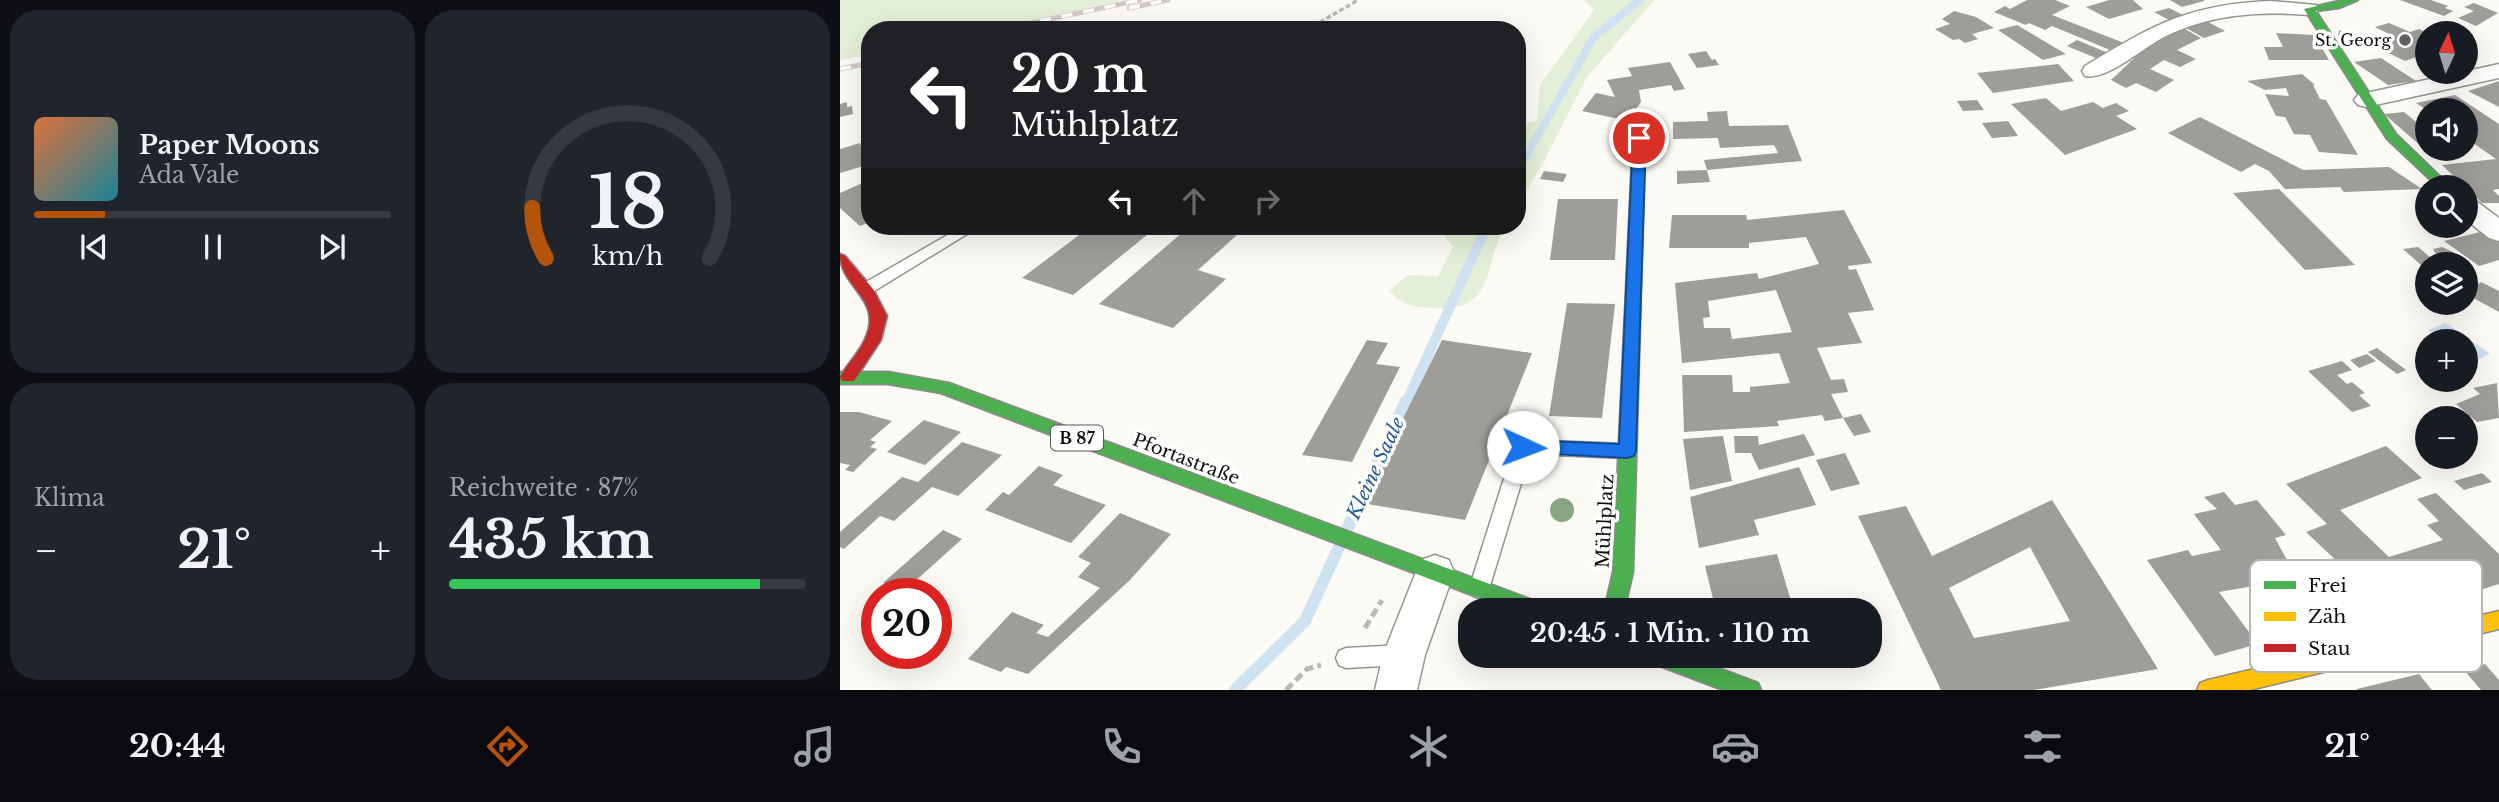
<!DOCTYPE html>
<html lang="de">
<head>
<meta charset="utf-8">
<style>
	:root { --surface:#171b24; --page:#20242c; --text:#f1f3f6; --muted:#9ea1a6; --line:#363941; --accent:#b45309 }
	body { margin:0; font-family:"Libre Baskerville",serif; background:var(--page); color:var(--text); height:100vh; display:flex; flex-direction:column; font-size:26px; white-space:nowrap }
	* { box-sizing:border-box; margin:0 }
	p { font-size:23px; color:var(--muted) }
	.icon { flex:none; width:38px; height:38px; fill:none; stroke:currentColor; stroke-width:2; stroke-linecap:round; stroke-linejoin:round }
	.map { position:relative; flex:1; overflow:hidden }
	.panel { display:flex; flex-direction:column; gap:10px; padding:10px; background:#0d0f14; width:840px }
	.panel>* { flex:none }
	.guide { position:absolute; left:21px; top:21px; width:665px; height:214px; border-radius:28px; box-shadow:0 7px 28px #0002; background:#202124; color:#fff; overflow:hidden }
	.needle { width:46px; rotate:4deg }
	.controls { position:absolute; left:1575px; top:21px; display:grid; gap:14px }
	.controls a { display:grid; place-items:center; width:63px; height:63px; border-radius:50%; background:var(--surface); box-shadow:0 7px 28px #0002; font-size:35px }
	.speed { position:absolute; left:21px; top:578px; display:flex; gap:14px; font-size:35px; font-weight:700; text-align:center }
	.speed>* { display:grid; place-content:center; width:91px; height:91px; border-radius:50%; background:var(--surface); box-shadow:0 7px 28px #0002; line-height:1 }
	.speed .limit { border:10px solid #d22; background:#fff; color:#111 }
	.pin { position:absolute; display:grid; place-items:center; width:60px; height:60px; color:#fff; margin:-30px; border:4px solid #fff; border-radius:50%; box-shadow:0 2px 7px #0007 }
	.me { position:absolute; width:77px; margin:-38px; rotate:92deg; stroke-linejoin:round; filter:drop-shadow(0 0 5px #0008) }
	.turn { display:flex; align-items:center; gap:24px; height:147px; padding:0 35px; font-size:32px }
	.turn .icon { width:91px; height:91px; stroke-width:2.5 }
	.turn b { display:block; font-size:49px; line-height:60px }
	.lanes { display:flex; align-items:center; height:66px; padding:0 35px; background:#0003; justify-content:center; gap:35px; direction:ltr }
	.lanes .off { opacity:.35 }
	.big { font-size:52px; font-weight:700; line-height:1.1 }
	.panel .card { flex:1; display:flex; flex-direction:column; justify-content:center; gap:10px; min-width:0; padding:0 24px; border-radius:28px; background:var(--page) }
	.panel .dial { align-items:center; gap:0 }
	.dial svg { height:182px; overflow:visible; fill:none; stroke:var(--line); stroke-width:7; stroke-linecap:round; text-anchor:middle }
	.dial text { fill:var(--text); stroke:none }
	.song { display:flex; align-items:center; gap:21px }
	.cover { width:84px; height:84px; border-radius:10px; background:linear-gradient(135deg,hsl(20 70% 55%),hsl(190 70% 35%)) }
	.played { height:7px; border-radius:4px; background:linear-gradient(90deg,var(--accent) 20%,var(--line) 20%) }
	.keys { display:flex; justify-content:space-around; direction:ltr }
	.heat { display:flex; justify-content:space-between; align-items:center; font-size:38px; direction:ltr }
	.charge { height:10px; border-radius:5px; background:linear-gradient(90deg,#34c759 87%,var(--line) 0) }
	.panel .tiles { flex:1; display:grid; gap:10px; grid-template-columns:repeat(2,1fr) }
	.trip { position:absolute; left:618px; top:598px; width:424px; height:70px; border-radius:28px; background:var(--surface); box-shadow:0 7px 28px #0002; font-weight:700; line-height:70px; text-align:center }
	.tab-bar { display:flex; height:112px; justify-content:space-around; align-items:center; background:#090b0e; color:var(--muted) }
	.tab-bar .icon { width:49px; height:49px }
	.tab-bar .current { color:var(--accent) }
	.tab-bar b { font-size:32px; color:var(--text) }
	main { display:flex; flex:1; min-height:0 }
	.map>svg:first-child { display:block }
	.green { fill:#e3efd6 }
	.water { fill:#cee2f2 }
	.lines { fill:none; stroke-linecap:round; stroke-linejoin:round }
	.stream-far2 { stroke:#cee2f2; stroke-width:8 }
	.stream-far1 { stroke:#cee2f2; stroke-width:10 }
	.stream { stroke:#cee2f2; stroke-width:12 }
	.building { fill:#9f9d99; fill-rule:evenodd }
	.lane-casing { stroke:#959592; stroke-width:3 }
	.street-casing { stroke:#959592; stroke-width:3 }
	.fast-casing { stroke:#8c8b89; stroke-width:3 }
	.slow-casing { stroke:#8c8b89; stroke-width:3 }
	.jam-casing { stroke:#8c8b89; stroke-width:3 }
	.path-far1 { stroke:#b9b9b8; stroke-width:3.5; stroke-dasharray:5 2.5; stroke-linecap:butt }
	.path { stroke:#b9b9b8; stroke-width:5; stroke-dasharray:9 4.5; stroke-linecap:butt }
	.lane { fill:#fefefd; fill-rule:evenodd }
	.street { fill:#fefefd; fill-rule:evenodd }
	.fast { fill:#4caf50; fill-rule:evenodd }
	.slow { fill:#ffc107; fill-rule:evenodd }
	.jam { fill:#c62828; fill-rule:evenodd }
	.rail-casing { stroke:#d6c8c6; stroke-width:5 }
	.rail { stroke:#fff; stroke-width:3.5; stroke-dasharray:11; stroke-linecap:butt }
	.tree { fill:#89a682 }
	.route { fill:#1a73e8; stroke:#114b97; stroke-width:2 }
	.poi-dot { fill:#62615f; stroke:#fff; stroke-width:2.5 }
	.labels { text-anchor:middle; stroke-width:7; stroke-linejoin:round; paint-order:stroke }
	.far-poi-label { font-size:16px; fill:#0f0f0f; stroke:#fff; text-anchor:end }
	.shield { fill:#fff; stroke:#575757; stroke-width:2 }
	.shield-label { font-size:16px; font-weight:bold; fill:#0f0f0f }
	.street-label { font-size:18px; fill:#0f0f0f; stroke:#fff }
	.water-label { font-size:19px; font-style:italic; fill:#225996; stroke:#fff }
	.key { fill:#fff; stroke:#b7b7b7; stroke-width:2 }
	.key-label { font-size:19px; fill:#0f0f0f }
</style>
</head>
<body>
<main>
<section class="panel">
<div class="tiles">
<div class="card">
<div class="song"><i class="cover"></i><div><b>Paper Moons</b><p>Ada Vale</p></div></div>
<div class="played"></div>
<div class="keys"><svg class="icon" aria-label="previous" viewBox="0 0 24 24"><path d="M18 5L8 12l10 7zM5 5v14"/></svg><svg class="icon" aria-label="pause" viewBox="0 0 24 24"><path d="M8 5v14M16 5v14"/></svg><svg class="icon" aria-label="next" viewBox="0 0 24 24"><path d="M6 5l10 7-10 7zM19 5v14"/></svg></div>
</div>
<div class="card dial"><svg viewBox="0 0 100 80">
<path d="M14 69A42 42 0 1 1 86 69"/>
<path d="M14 69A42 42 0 0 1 8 47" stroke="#b45309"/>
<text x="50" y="56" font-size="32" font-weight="700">18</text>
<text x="50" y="72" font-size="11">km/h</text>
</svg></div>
<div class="card"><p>Klima</p>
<div class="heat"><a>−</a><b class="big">21°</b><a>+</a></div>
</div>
<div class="card"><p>Reichweite · 87%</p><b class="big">435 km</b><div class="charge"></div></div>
</div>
</section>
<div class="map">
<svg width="1659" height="690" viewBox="0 0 1659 690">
	<rect width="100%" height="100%" fill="#fbfaf4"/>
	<path class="green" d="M0,0H286L146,30H30V54L0,60Z
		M744,0H814L747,77L703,163L677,206V125L697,121L700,85L754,10Z
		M597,226H665C644,262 656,311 598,308C574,307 566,307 549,291L568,275L598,276L613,247Z"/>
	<path class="water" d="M1606,323L1650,354L1633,362L1626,356V341H1604L1588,330Z"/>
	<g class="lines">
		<path class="stream-far2" d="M677,172L754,37L800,0"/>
		<path class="stream-far1" d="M566,403L647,226"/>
		<path class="stream" d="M395,690L465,621L566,401"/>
	</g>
	<path class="building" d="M1187,0H1215L1230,6L1212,15L1284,43L1275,52L1212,26L1205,30L1189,23L1186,25L1154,12L1165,6L1170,9Z
		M1269,0H1293L1303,9L1269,19L1246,7Z
		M1330,0H1364V1L1342,7Z
		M1560,0H1591L1608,6L1605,8L1613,11L1604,16Z
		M1634,3L1658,13L1636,26L1618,18L1634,11L1624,7Z
		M1329,8L1345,16L1331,21L1314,12Z
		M1114,11L1136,17L1154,28L1132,34L1138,39L1125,43L1119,39L1113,40L1095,29L1110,24L1102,19Z
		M1366,21L1385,31L1364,38L1346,28Z
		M1549,23L1570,32L1579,29L1587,33V53L1565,61L1532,45L1555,37L1535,27Z
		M1177,25L1226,54L1203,60L1158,30Z
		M1343,28L1361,38L1337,50L1356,59L1340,67L1324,60L1310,69L1334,80L1316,92L1296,83L1286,88L1271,80L1303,50Z
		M1499,30L1523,47L1503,49L1498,36Z
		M1436,33L1474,35L1489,60H1429L1424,47H1443Z
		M1237,40L1273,55L1263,61L1227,46Z
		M866,51L872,60L875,59L879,65L857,68L848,54Z
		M1541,58L1576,81L1548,85L1514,62Z
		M830,62L845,89L834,91L831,85L799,90L801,102L788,121L742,111L756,93L775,97L767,80L792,76L788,68Z
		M1218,64L1234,81L1153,93L1137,73Z
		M1462,74L1475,85H1473L1480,99L1486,100L1518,155L1479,152L1470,135L1454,134L1445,117L1436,116L1425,94L1449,96L1446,88L1425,90L1407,81Z
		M1659,81V107L1628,91L1650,84Z
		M1615,95L1659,124V189L1653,190L1659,196V203H1642L1602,165L1656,159L1626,138V110H1587L1576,103Z
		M1206,98L1221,111L1253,102L1263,108L1276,103L1289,111L1276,116L1297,129L1225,155L1171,104Z
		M1137,100L1144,110L1123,111L1117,101Z
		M7,102V107L12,106L13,114L0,117V104Z
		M887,111L889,126L948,125L962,161L867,170L864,160L938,153L934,145L880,148L878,138L833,139V122L868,121L867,112Z
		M1564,112L1587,131V149L1611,151L1589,153L1544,114Z
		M1360,117L1463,170L1549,167L1582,189L1504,192L1500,187L1445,189L1429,171L1415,164L1401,172L1328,133Z
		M1168,121L1178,136L1152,138L1142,123Z
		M20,143L27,165L0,173V149Z
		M30,170V222L20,226L0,208V193L29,180L21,174Z
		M867,170L870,182L837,184V171Z
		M704,171L727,174L723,182L700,179Z
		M1439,189L1515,265L1465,270L1393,193Z
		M718,199H778L775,260H710Z
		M1004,210L1032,263L1008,266L1009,270L1016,269L1034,310L1008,313L1022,343L977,348L991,380L1004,379L1008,392L991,394L1003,418L1021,414L1031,432L1014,436L1003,418L985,421L982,415L937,421L939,426L844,432L842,375H892L893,392H910V387L950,383L939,353L842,363L835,283L917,273L919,279L979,264L966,237L909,243V248H829L832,215H906L907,220ZM936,290L952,332L892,339L890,328H864L863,318L870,317L868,301Z
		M251,226H318L233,295L182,278Z
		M350,226H407L358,270L386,279L333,328L259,304Z
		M1644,231L1659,241V260L1639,266L1604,241Z
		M1578,247L1597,263L1581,265L1563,249Z
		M1602,247L1613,252L1618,259L1609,261L1597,256L1593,249Z
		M1641,282L1659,291V312L1626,294Z
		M727,303L775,304L762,418L709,416Z
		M527,340L548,343L536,364L560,367L512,462L462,455Z
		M602,340L692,353L625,520L521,503Z
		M1537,348L1566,370L1557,374L1528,352Z
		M1527,354L1536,361L1519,368L1510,360Z
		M1502,361L1512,370L1497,375L1507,384L1512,382L1525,393L1519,395L1531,406L1512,412L1468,371Z
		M1657,383L1659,418L1637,422L1616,404L1640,394L1633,388Z
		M1601,406L1617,418H1590L1597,415L1591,411Z
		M0,412H19L52,421L30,440L36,442L30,447L37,449L13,472L5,470L10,465L0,463Z
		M84,420L121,432L85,465L47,452Z
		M964,434L975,455L919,470L911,453H895L894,436H918L919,445Z
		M883,436L892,481L850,490L843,439Z
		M122,442L162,455L118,496L92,487L54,521L40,516L4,549L0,547V532L62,477L78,482Z
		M1546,446L1582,478L1500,510L1549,557L1603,540L1587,525L1599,521L1577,499L1596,493L1659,554V584L1572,611L1522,623L1482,570L1502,566L1466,532L1487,524L1446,484Z
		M1005,453L1020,484L991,491L976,460Z
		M199,466L223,475L213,485L266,505L231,543L145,510L163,492L169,495Z
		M959,467L976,505L914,520L919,535L859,548L850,497Z
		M1642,473L1652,482L1624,490L1614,481Z
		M1384,492L1395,505L1417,500L1446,535L1435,538L1485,630L1452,638L1425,584L1379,592L1418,644L1375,656L1307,560L1348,550L1352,556L1381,550L1354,514L1377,509L1364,497Z
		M1212,500L1318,669L1194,690H1101L1018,516L1066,506L1092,556ZM1190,547L1230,621L1134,638L1109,588Z
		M280,513L331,534L290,580L188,674L166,667L161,672L128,659L172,612L204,625L196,633L208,637L260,588L238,577L251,563L238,557Z
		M103,530L122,539L63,592L43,583Z
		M937,554L954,611H876L865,566Z
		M1645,664L1659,680V690H1641L1623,669Z
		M1579,674L1592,690H1517V689Z"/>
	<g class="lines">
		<defs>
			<path id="lane" d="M123,226H140L31,293H21L19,289L21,285Z
				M683,440L785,444L791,446L794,451L791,456L785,458L690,454L649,589L646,595L639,598L632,595L629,589L674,447L677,442Z
				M563,645L570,648L573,655L570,662L563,665L506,668L499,665L496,658L499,651L506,648Z"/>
			<path id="street" d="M1431,1L1476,5L1479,9L1476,13L1469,15C1420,11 1371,14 1326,36C1305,46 1267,81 1245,76L1242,71L1245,66C1313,25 1349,4 1431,1Z
				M1659,64V78L1526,107L1518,105L1514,100L1518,95L1526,93Z
				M1626,199L1636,201L1659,218V241L1649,238L1626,220Z
				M595,555L609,560L614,572L585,655L577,690H535L543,655L576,572L581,560Z"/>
			<path id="fast" d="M1503,0H1518L1499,8L1476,11L1556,134L1611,187H1598L1547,139L1464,9Z
				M799,134L805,138L793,572L784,611H764L773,572L793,138Z
				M0,372H48L109,383L706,605L709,611H674L101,393L48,384H0Z
				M809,656H846L918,683L921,690H883L812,663Z"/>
			<path id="slow" d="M1659,611V629L1410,690H1357L1360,683L1368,680Z"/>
			<path id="jam" d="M0,254L5,256L33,289L47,316L41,340L14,381H2L0,377C7,364 19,353 25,339C44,299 0,288 0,254Z"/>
		</defs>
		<use href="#lane" class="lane-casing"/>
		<use href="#street" class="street-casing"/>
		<use href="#fast" class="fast-casing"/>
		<use href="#slow" class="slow-casing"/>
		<use href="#jam" class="jam-casing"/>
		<path class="path-far1" d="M467,30L518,0"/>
		<path class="path" d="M525,628L542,600
			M446,690L467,669L481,665"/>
		<use href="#lane" class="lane"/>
		<use href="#street" class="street"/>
		<use href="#fast" class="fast"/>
		<use href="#slow" class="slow"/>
		<use href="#jam" class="jam"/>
		<defs>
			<path id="rail" d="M289,8L328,0
				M157,30L300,0
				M0,69L30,63"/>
		</defs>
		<use href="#rail" class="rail-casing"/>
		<use href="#rail" class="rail"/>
	</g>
	<circle class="tree" cx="722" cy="510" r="12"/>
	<path class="route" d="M799,134L806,138L796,451L794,456L787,458L677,452L675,447L677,442L683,440L779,444L793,138Z"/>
	<circle class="poi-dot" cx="1565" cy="40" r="7"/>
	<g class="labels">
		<g class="far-poi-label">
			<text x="1551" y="46">St. Georg</text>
		</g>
		<rect class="shield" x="211" y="425.5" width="52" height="25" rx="5"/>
		<g class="shield-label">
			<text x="237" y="444">B 87</text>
		</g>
		<g class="street-label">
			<text transform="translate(346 459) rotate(21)" y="6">Pfortastraße</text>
			<text transform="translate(765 521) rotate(-87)" y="6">Mühlplatz</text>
		</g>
		<g class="water-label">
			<text transform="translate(535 468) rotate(-65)" y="7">Kleine Saale</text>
		</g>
	</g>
	<rect x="1410" y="560" width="232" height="112" rx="10" class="key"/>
	<rect x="1424" y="581" width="32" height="8" fill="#4caf50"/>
	<rect x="1424" y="612" width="32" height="9" fill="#ffc107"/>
	<rect x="1424" y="644" width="32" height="8" fill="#c62828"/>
	<g class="key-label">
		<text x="1468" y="592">Frei</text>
		<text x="1468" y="623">Zäh</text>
		<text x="1468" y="655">Stau</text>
	</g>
</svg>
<div class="controls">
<a><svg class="needle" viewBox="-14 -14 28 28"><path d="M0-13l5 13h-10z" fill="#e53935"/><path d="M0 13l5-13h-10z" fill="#9ea1a6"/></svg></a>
<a><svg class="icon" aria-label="sound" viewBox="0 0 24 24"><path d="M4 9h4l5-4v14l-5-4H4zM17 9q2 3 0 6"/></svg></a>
<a><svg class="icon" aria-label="search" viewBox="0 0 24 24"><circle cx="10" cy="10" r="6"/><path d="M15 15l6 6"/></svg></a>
<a><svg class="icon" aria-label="layers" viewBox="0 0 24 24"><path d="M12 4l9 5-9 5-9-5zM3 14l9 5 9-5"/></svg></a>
<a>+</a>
<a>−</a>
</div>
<div class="speed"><div class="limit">20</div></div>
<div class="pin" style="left:799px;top:138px;background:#d93025"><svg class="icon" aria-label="arrive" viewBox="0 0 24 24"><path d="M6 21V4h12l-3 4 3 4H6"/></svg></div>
<svg class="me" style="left:683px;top:447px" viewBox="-20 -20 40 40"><circle r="19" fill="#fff"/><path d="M0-13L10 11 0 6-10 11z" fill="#1a73e8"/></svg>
<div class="trip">20:45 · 1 Min. · 110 m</div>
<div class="guide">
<div class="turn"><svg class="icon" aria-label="left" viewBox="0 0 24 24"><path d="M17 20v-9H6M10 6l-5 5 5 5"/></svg><div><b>20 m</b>Mühlplatz</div></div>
<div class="lanes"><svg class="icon" aria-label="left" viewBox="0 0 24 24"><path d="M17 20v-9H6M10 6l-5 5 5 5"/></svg><svg class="icon off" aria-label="ahead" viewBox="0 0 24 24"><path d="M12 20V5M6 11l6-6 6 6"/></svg><svg class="icon off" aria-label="right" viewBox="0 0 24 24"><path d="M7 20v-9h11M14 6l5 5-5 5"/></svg></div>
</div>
</div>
</main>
<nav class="tab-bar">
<b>20:44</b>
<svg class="icon current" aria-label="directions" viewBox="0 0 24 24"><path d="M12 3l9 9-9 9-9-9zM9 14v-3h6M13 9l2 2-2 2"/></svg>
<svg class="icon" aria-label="music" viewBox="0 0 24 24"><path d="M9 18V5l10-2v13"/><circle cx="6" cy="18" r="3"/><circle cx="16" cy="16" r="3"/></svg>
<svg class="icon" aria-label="phone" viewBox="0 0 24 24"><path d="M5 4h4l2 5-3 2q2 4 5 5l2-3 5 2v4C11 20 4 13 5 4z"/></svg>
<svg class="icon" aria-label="climate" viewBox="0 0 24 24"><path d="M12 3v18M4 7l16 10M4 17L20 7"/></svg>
<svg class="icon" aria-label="car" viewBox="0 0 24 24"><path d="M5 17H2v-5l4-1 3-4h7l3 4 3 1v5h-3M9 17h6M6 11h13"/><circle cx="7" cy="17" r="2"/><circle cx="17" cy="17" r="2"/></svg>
<svg class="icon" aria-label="filters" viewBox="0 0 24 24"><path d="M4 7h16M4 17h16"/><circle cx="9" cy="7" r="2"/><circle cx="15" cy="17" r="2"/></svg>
<b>21°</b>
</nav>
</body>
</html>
